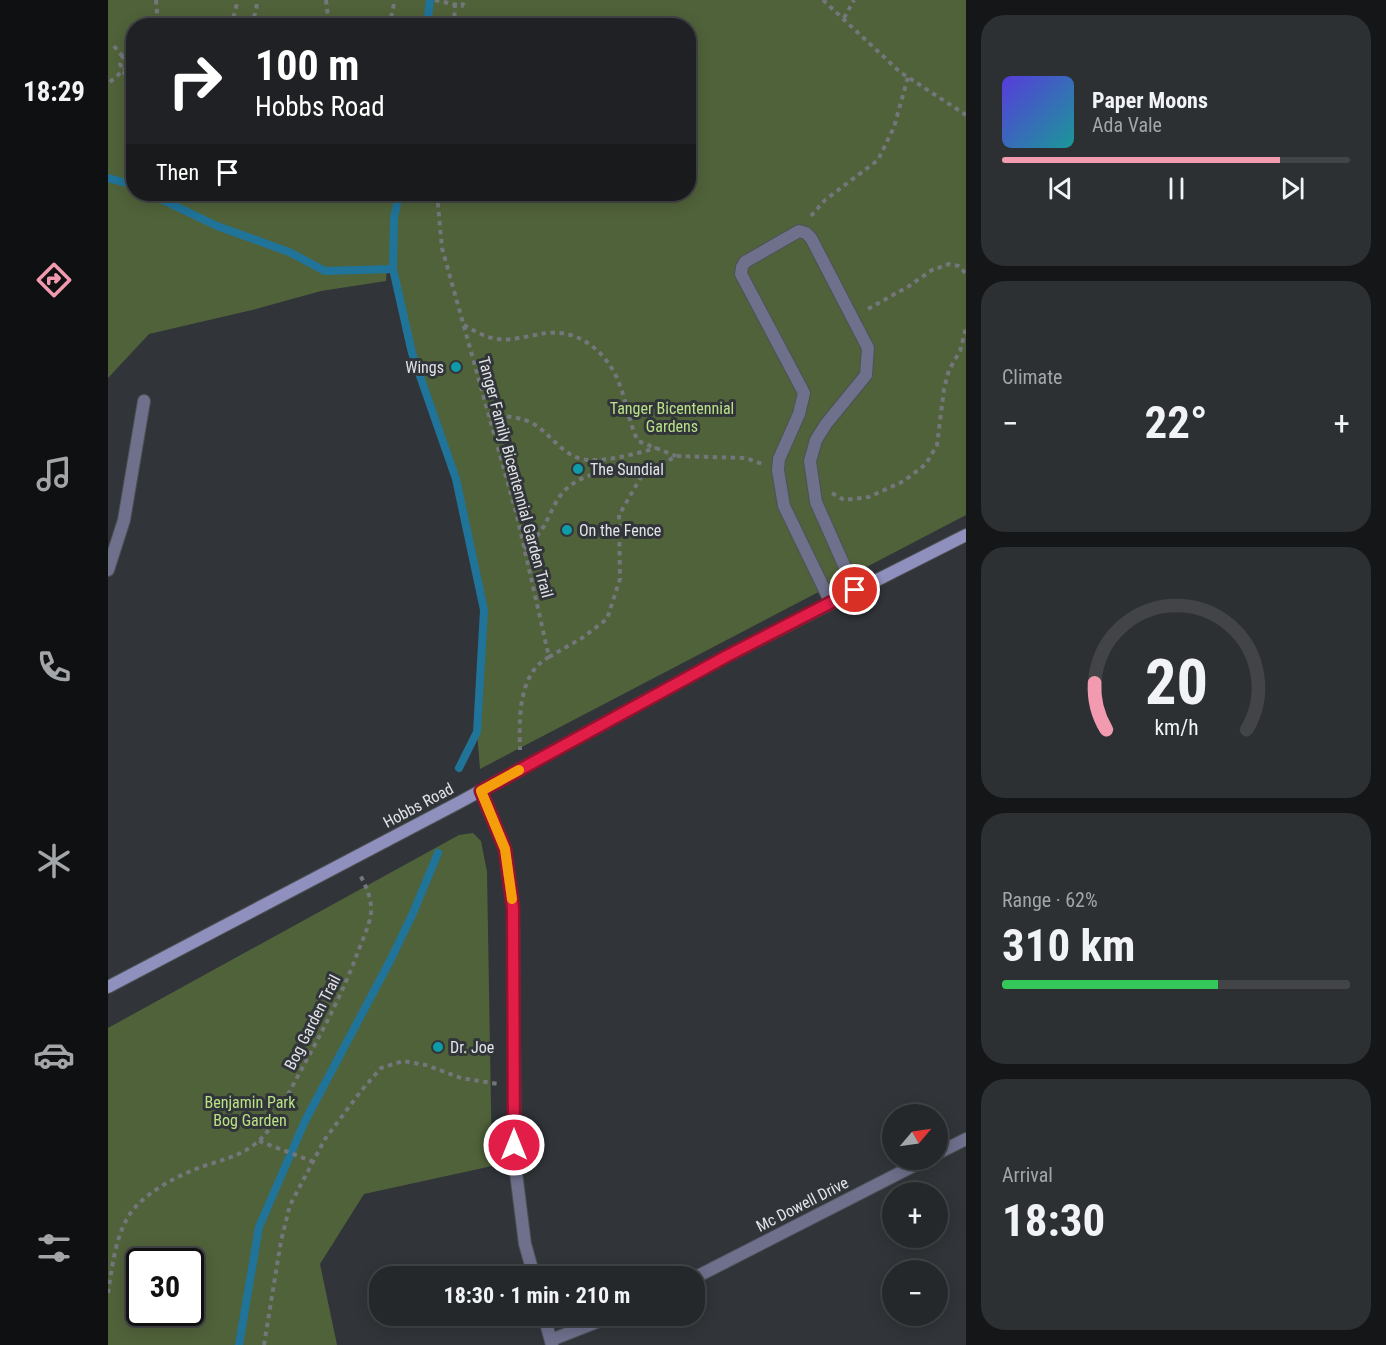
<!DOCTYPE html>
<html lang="en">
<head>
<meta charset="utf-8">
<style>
	:root { --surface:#25282b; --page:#2d3033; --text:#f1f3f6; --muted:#a3a6a9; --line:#424447; --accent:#f29aaf }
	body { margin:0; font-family:"Roboto Condensed",sans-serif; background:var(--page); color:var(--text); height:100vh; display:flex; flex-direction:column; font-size:22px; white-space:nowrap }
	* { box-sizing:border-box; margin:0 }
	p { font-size:20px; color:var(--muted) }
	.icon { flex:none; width:33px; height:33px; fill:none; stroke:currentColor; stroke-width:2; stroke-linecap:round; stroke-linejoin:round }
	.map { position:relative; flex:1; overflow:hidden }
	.details { display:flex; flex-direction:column; gap:15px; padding:15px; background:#141618; width:420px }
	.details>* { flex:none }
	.guide { position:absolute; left:18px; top:18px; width:570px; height:183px; border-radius:24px; box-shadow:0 3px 15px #0003,0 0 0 2px var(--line); background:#202124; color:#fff; overflow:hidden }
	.needle { width:39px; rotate:61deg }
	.fabs { position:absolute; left:774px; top:1104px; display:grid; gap:12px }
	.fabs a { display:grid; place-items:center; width:66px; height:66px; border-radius:50%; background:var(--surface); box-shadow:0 3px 15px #0003,0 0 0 2px var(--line); font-size:30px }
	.speed { position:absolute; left:18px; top:1248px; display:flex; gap:12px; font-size:30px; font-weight:700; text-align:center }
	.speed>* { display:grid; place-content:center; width:78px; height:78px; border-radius:50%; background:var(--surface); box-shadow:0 3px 15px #0003,0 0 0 2px var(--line); line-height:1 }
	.speed .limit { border:3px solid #111; border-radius:9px; background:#fff; color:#111 }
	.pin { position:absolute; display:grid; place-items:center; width:51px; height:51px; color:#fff; margin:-26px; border:3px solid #fff; border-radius:50%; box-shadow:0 2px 6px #0007 }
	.me { position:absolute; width:66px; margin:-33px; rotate:0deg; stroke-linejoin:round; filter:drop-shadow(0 0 4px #0008) }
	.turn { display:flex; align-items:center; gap:21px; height:126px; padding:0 30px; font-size:27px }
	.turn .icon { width:78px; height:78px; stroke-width:2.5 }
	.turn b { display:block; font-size:42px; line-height:51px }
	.then { display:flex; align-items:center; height:57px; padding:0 30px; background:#0003; gap:12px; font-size:22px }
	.big { font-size:45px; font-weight:700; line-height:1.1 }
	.details .tile { flex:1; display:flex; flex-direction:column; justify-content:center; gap:9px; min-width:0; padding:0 21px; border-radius:24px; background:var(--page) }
	.details .dial { align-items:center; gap:0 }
	.dial svg { height:156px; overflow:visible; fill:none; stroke:var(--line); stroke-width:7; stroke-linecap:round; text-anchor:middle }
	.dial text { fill:var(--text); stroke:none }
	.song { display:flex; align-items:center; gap:18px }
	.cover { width:72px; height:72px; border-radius:9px; background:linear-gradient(135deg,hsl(250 70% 55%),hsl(180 70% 35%)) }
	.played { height:6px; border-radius:3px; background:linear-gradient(90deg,var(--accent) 80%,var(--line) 80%) }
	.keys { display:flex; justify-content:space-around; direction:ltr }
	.heat { display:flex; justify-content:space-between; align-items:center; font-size:33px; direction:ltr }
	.charge { height:9px; border-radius:4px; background:linear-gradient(90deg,#34c759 62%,var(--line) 0) }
	.trip { position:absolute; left:261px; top:1266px; width:336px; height:60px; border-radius:24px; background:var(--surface); box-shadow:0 3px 15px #0003,0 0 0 2px var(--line); font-weight:700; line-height:60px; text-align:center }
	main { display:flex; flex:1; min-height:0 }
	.menu { display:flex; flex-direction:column; width:108px; justify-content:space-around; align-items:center; background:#0f1011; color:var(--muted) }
	.menu .icon { width:42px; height:42px }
	.menu .current { color:var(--accent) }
	.menu b { font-size:27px; color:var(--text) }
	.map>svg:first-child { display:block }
	.green { fill:#50623a; fill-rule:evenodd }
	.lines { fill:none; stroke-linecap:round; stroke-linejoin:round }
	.stream { stroke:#207399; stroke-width:8 }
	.lane-casing { stroke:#4d5155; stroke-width:14 }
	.street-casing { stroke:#4d5155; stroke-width:14 }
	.secondary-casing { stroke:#4d5155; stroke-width:14 }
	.path { stroke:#73767a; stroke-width:4; stroke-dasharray:4.5 4.5; stroke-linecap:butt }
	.lane { stroke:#6e708c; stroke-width:12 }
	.street { stroke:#6e708c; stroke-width:12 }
	.secondary { stroke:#8f90bd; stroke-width:12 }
	.route-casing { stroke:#92132f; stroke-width:15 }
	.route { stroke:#e11d48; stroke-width:10 }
	.slow { stroke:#f59e0b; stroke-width:10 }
	.culture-dot { fill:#0f9aa8; stroke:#313539; stroke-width:2 }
	.labels { text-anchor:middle; stroke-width:6; stroke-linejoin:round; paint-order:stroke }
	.poi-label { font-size:16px; fill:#e1e3e6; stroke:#313539; text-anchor:start }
	.park-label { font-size:16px; fill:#bae285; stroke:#313539 }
	.street-label { font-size:16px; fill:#e1e3e6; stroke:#313539 }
</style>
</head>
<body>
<main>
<nav class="menu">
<b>18:29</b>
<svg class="icon current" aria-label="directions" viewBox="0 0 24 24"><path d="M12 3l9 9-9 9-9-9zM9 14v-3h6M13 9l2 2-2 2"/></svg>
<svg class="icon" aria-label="music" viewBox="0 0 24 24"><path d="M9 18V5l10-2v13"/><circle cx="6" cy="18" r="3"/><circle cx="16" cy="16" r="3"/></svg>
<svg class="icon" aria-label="phone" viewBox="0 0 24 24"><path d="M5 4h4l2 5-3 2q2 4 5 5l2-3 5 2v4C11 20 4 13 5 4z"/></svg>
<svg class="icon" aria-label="climate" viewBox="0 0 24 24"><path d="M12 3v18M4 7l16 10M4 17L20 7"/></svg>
<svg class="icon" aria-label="car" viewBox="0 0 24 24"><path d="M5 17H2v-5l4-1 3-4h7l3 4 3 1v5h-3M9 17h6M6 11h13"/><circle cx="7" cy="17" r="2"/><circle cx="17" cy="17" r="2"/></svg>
<svg class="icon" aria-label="filters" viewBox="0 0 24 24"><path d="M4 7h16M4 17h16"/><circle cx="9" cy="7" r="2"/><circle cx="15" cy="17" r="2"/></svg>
</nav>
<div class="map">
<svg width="858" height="1345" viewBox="0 0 858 1345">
	<rect width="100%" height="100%" fill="#313539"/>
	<path class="green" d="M0,0H858V515L372,769L369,732L376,610L348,479L304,353L285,269L279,267L278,281L213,291L144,310L41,334L0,378ZM26,26H580V194H26Z
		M365,833L373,841L379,872L384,1166L256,1194L212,1264L229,1345H0V1028L351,835ZM32,1262H82V1312H32Z"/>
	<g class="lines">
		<path class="stream" d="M319,26L322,0
			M0,178L26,185
			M42,194L109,226L181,252L217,271L285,269
			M291,194L286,218L285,269L304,353L348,479L376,610L369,732L351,768
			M131,1345L151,1227L197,1121L283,959L305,913L330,853"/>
		<defs>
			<path id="lane" d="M723,603L676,506L670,470L671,459L691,414L696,393L633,274L634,267L637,262L691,231L698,233L703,238L760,348L758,375L718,424L708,440L702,461L708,502L747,590"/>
			<path id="street" d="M0,570L16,520L36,401
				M373,791L397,849L405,908L407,1165L417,1244L426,1276
				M830,1153L858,1139
				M586,1278L817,1160
				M436,1316L444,1345
				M443,1340L504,1316"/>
			<path id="secondary" d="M0,987L352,802L619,656L858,535"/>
		</defs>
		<use href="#lane" class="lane-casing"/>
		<use href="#street" class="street-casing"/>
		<use href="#secondary" class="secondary-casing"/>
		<path class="path" d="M48,0L50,26
			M218,0L221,26
			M327,0L354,6L357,0
			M715,0L792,72L858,115
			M736,18L746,0
			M123,26L130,0
			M144,26L150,0
			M281,26L287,0
			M346,26L347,4
			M6,46L15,57
			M26,54L15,57L12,64L17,74L26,75
			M2,82L26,61
			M329,194L334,248L409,516L441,657C410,673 411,720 412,750
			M703,216L717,200L770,160L786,127L800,77
			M760,309L801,286L824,270L841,264L851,266L858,274
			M356,325C366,331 377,337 389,339C406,341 423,335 439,333C468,330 492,347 506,372C518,394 519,419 530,441L568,456
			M381,416C395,416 408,416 422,422C443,432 454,458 480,460C502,461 527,454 548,448
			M724,493L736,500L761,497L796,481L818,464L829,445L836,389L841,370L852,351L858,328
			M417,550C423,542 432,534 437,524C442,515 446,504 452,496C471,470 513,467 542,470
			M441,657L474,638L499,619L512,579L511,515L533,477L568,456L638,458L654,464
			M151,1141L206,1162
			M0,1293C4,1268 7,1239 20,1217C33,1194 72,1174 96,1166C114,1160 132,1156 147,1144C155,1138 160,1131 165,1123C193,1068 226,1015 248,957C253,943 261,927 263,913C264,898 258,886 251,873
			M156,1345L173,1241L182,1205L217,1139L253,1091L273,1068L295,1061L318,1065L353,1078L390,1084"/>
		<use href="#lane" class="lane"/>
		<use href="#street" class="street"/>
		<use href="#secondary" class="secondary"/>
	</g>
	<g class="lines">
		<defs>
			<path id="route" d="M406,1145L405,908L397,849L373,791L619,656L747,590"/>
		</defs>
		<use href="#route" class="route-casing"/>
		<use href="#route" class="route"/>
		<path class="slow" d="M404,899L397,849L373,791L411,770"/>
	</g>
	<g class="culture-dot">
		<circle cx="348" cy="367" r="6"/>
		<circle cx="470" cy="469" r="6"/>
		<circle cx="459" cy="530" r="6"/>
		<circle cx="330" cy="1047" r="6"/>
	</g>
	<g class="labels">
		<g class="poi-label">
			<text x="336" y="373" text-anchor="end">Wings</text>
			<text x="482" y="475">The Sundial</text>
			<text x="471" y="536">On the Fence</text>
			<text x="342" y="1053">Dr. Joe</text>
		</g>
		<g class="park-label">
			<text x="564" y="414">Tanger Bicentennial<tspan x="564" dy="18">Gardens</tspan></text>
			<text x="142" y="1108">Benjamin Park<tspan x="142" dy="18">Bog Garden</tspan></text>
		</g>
		<g class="street-label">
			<text transform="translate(408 477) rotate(75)" y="6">Tanger Family Bicentennial Garden Trail</text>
			<text transform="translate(310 805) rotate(-28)" y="6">Hobbs Road</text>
			<text transform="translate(204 1022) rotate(-63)" y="6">Bog Garden Trail</text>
			<text transform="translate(694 1204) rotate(-27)" y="6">Mc Dowell Drive</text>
		</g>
	</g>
</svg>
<div class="fabs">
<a><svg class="needle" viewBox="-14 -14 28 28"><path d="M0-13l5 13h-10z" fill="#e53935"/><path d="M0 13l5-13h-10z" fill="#a3a6a9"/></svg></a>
<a>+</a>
<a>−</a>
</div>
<div class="speed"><div class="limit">30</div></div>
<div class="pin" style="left:747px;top:590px;background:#d93025"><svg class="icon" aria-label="arrive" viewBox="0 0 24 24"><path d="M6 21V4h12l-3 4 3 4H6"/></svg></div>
<svg class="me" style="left:406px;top:1145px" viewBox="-20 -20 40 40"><circle r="17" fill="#e11d48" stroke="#fff" stroke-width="3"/><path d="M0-11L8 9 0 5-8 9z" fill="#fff"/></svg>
<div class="trip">18:30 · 1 min · 210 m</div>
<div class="guide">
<div class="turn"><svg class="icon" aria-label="right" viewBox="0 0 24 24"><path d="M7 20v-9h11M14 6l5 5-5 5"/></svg><div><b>100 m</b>Hobbs Road</div></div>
<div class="then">Then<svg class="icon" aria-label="arrive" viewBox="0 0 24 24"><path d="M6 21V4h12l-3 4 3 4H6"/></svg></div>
</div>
</div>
<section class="details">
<div class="tile">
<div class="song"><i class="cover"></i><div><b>Paper Moons</b><p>Ada Vale</p></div></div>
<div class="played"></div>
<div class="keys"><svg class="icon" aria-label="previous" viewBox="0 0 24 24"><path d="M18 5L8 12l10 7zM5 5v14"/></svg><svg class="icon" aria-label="pause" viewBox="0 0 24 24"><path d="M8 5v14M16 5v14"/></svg><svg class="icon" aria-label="next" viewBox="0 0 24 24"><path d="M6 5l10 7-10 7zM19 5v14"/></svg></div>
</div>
<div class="tile"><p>Climate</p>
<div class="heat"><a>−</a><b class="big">22°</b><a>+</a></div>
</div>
<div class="tile dial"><svg viewBox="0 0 100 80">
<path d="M14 69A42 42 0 1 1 86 69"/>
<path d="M14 69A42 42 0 0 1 8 45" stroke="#f29aaf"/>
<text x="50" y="56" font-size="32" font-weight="700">20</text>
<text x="50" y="72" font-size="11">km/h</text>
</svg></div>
<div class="tile"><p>Range · 62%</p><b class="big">310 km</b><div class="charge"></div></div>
<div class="tile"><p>Arrival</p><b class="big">18:30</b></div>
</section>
</main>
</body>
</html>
